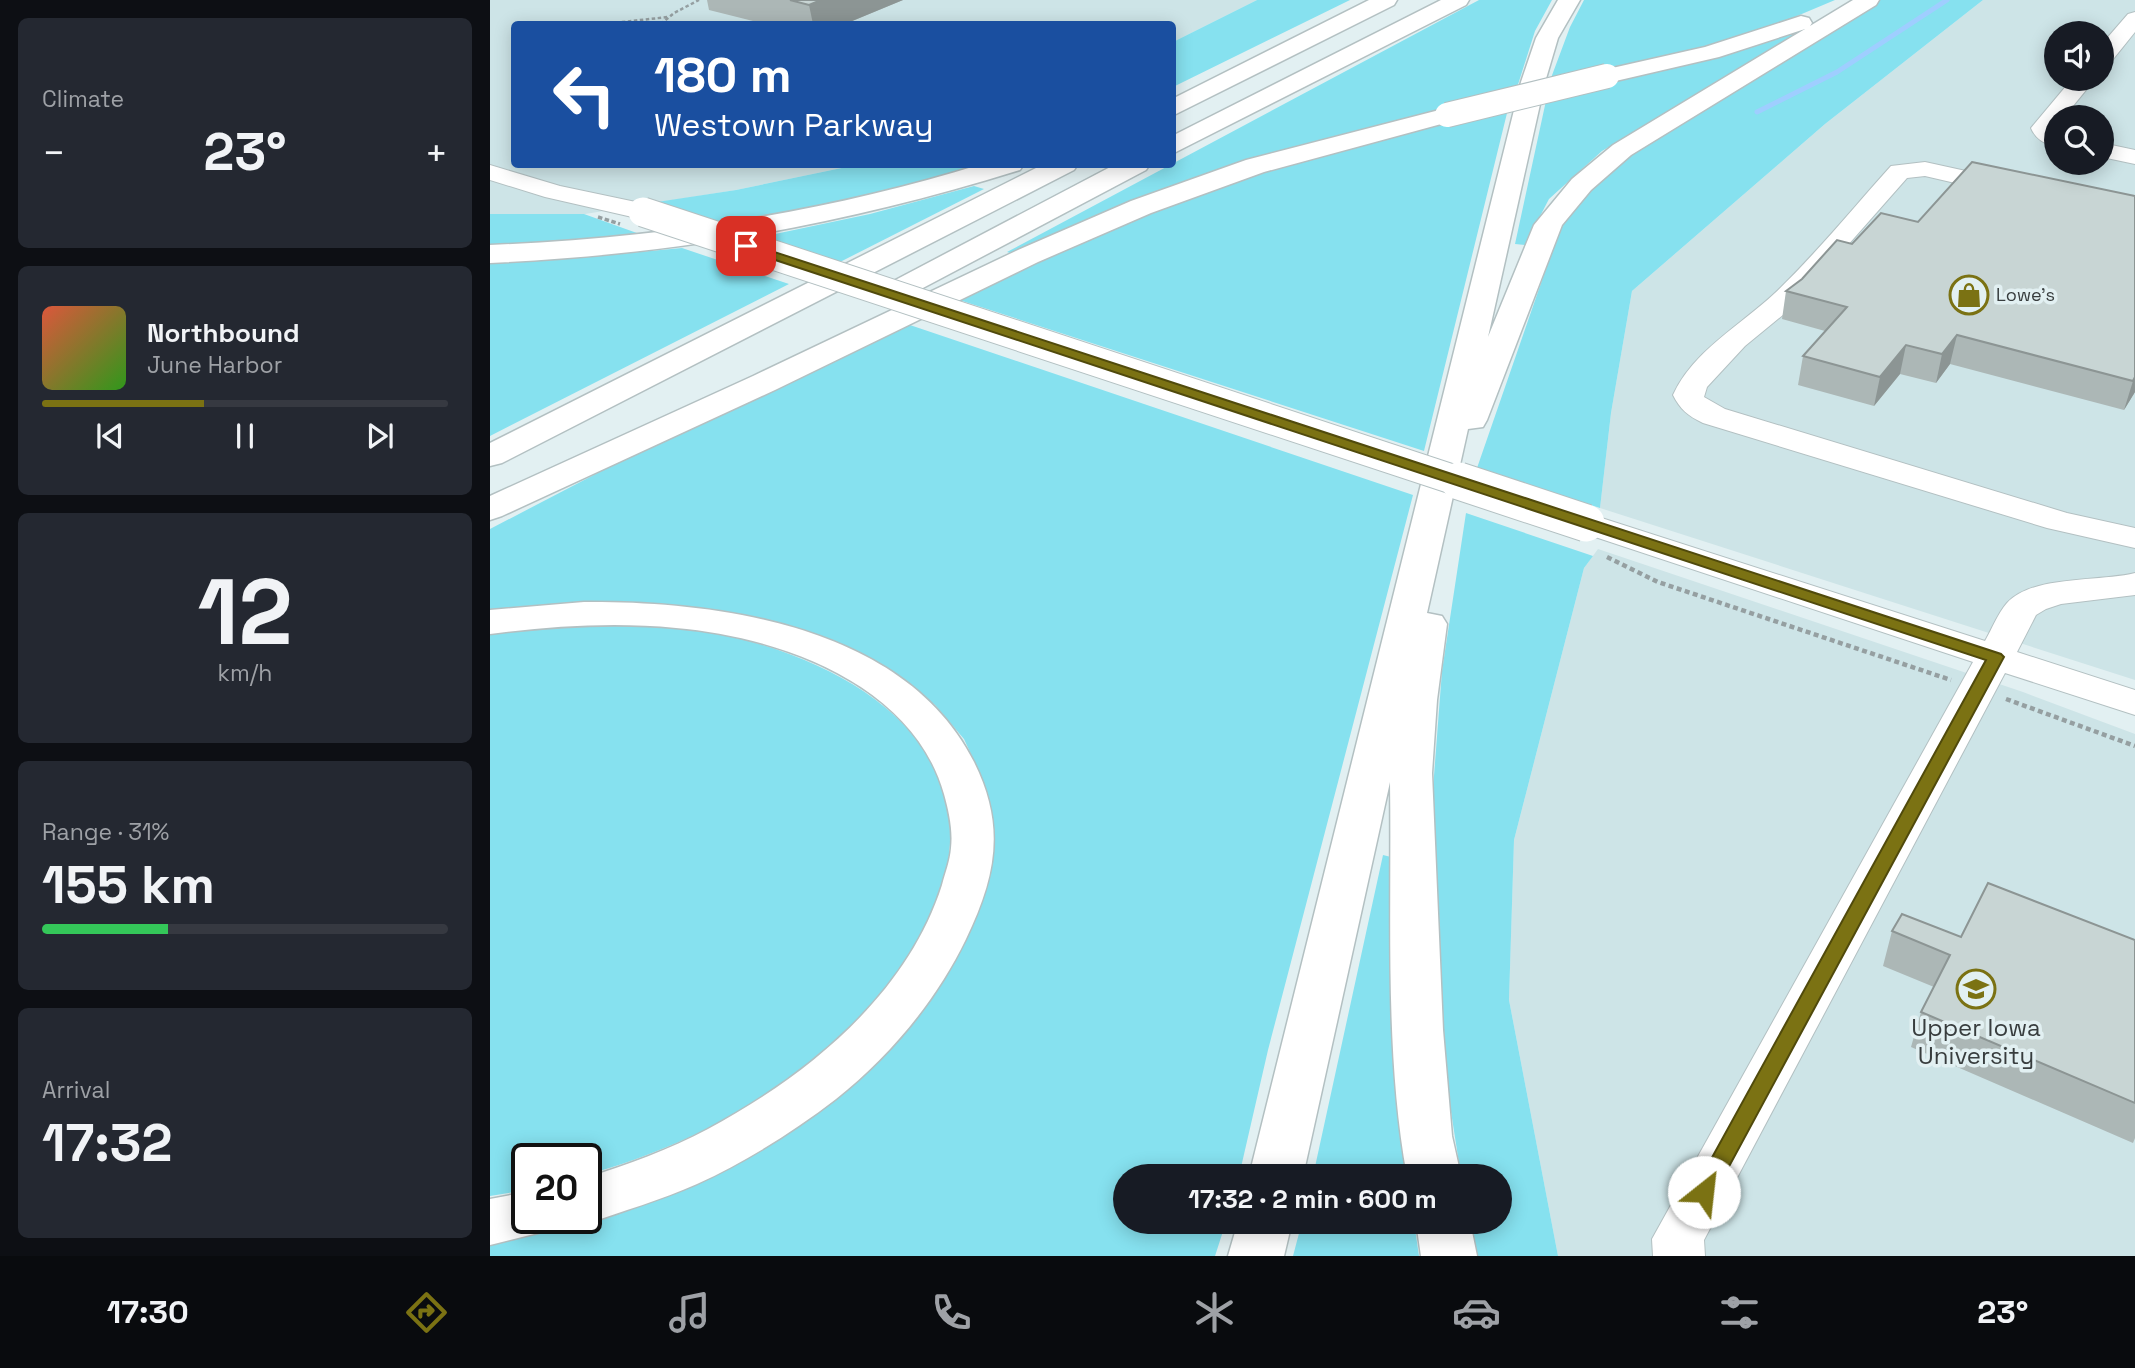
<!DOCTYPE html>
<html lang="en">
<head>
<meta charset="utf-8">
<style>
	:root { --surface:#171b24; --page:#242831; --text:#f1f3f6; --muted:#9ea1a6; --line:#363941; --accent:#7b7213 }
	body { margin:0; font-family:"Space Grotesk",sans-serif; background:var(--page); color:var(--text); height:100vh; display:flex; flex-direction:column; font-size:26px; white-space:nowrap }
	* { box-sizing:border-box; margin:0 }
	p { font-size:23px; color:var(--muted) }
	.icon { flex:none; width:38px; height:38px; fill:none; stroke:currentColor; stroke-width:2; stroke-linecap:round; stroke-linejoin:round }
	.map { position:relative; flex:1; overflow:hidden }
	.drawer { display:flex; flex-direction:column; gap:18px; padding:18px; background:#0d0f14; width:490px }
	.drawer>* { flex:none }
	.hud { position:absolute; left:21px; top:21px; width:665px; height:147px; border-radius:7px; box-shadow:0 4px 18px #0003; background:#1a4fa0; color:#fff; overflow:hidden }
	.fabs { position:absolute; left:1554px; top:21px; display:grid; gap:14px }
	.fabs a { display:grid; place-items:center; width:70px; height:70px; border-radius:50%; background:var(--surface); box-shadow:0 4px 18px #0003; font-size:35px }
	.speed { position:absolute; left:21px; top:1143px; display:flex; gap:14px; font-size:35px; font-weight:700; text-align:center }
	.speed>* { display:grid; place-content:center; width:91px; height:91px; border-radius:50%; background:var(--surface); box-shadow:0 4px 18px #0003; line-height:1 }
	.speed .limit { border:4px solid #111; border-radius:10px; background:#fff; color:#111 }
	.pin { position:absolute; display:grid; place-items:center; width:60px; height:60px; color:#fff; margin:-30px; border-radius:14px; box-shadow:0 4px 10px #0006 }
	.me { position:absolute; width:77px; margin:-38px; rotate:29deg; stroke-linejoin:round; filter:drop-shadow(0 0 5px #0008) }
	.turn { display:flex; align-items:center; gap:24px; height:147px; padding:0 28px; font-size:32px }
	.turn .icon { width:91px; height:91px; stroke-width:2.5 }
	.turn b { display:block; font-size:49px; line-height:60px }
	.big { font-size:52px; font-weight:700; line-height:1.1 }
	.drawer .tile { flex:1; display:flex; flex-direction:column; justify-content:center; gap:10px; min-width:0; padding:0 24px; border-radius:10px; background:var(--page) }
	.drawer .dial { align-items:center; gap:0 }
	.dial b { font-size:91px; line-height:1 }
	.song { display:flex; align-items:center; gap:21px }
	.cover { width:84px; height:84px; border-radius:10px; background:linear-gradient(135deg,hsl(10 70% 55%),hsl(110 70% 35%)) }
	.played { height:7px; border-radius:4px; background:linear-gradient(90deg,var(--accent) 40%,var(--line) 40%) }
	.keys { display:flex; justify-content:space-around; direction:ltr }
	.heat { display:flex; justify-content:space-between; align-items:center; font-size:38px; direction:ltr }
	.charge { height:10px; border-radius:5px; background:linear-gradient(90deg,#34c759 31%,var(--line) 0) }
	.trip { position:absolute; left:623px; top:1164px; width:399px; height:70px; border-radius:35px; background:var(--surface); box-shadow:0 4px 18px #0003; font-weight:700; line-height:70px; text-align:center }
	.tabs { display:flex; height:112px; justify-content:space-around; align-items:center; background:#090b0e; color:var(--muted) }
	.tabs .icon { width:49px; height:49px }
	.tabs .on { color:var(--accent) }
	.tabs b { font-size:32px; color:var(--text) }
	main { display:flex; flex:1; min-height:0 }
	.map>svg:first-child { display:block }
	.built { fill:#cde4e7; fill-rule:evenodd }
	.green { fill:#86e1ef }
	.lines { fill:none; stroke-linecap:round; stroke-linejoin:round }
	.stream { stroke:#9fceff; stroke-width:5 }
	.minor-casing { stroke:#b3c0c2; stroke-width:2 }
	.highway-casing { stroke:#b3c0c2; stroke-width:3 }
	.path-far1 { stroke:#959fa1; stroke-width:2.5; stroke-dasharray:3.5 2.5; stroke-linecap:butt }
	.path { stroke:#959fa1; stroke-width:4.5; stroke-dasharray:5 3.5; stroke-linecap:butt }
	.minor { fill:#fff; fill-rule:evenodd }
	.highway { fill:#fff; fill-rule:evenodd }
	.minor-bridge-far2-casing { stroke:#b3c0c2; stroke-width:24; stroke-linecap:butt }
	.minor-bridge-far1-casing { stroke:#b3c0c2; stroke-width:31; stroke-linecap:butt }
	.minor-bridge-casing { stroke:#b3c0c2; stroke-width:39; stroke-linecap:butt }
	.highway-bridge-casing { stroke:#b3c0c2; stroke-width:26; stroke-linecap:butt }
	.path-bridge { stroke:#959fa1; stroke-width:3.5; stroke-dasharray:4.5 2.5; stroke-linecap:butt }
	.minor-bridge-far2 { stroke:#fff; stroke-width:23 }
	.minor-bridge-far1 { stroke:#fff; stroke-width:29 }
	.minor-bridge { stroke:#fff; stroke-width:37 }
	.highway-bridge { stroke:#fff; stroke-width:24 }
	.wall { fill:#acb7b6 }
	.shaded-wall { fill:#8c9594 }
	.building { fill:#c8d5d4; stroke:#8c9594; stroke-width:2 }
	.route { fill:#7b7213; stroke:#504a0c; stroke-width:2 }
	.labels { text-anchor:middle; stroke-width:7; stroke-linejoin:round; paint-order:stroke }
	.far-poi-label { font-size:18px; fill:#383d3e; stroke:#e2f0f2; text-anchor:start }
	.near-poi-label { font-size:24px; fill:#383d3e; stroke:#e2f0f2 }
</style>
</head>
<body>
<main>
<section class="drawer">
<div class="tile"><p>Climate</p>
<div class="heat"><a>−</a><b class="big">23°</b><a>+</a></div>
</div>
<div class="tile">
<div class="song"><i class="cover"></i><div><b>Northbound</b><p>June Harbor</p></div></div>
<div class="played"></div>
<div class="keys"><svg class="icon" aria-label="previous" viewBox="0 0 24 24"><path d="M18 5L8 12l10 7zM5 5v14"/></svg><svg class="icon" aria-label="pause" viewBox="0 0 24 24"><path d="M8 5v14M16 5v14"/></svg><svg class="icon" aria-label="next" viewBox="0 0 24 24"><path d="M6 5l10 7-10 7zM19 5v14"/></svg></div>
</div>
<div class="tile dial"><b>12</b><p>km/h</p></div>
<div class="tile"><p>Range · 31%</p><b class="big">155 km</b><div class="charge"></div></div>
<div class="tile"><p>Arrival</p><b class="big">17:32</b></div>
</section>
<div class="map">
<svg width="1645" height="1256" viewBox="0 0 1645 1256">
	<rect width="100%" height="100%" fill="#e2f0f2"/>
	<path class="built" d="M0,0H767L683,42L682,24H24V164L366,165L246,190L95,214H0Z
		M1493,0H1645V680L1110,508L1121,413L1142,291L1335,124ZM1566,33H1612V79H1566ZM1566,117H1612V163H1566Z
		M1108,549L1533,692L1645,734V1256H1068L1019,1000L1024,840L1094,568Z"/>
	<path class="green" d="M767,0H860L683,87V42Z
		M989,0H1062L1045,31L1025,94L905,123L529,256L517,252Z
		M1094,0H1345L1267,33L1058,86L1080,27Z
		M1390,0H1493L1335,124L1142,291L1121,413L1110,508L987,468L1068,234C1105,167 1175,132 1239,93C1289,62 1340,31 1390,0Z
		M1312,31L1112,151L1059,199L1035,245L1025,244L1057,96L1250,49Z
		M1019,105L934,451L463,298L703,191Z
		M366,165H492L400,192L240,226L167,202L246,190Z
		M484,186L494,189L350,262L271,237L380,214Z
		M0,214H94L158,237L0,246Z
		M192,248L299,284L0,436V263L85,258Z
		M414,323L923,495L778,1050L749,1176H635V1222H736L725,1256H0V1237L96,1218L344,1091L499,820L490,774L474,739L445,705L405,675L268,619L218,610L119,603L0,612V529L123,465Z
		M976,513L1103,556L1094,568L1024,840L1019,1000L1068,1256H986L978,1222H1010V1176H971L953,1060L941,815L952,671Z
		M132,624C179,627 228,631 273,645C406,686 508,779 437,926C425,950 409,970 392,991C317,1084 210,1143 96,1175V1158H37V1190L0,1196V632L26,628Z
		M893,855L901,857V1011L917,1176H823Z
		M812,1222H924L929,1256H803Z"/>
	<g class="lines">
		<path class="stream" d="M1267,112L1347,72L1457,0"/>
		<defs>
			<path id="minor" d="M1645,12V32L1620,63L1612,65V44L1638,14Z
				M1582,79H1605L1574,117H1566V146C1555,144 1546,140 1541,128Z
				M1612,143L1645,150V164L1612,157Z
				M1435,162L1526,182L1530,187L1526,192L1517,195L1435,176L1417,178L1305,305L1255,346L1217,387L1214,397L1235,409L1577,513L1645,528V548L1557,528L1213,423C1198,416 1190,409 1183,395C1203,351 1251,325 1285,293C1326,254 1363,208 1401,166Z
				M0,165L70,186L160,205L164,211L160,217L151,219L55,197L0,180Z
				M1096,513L1495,641C1502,629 1508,613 1517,603C1542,575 1610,582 1645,573V595L1571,604L1556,609L1546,615L1527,652L1645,690V715L1515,673L1214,1240L1215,1256H1163L1162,1239L1483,662L1084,530L1079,523L1084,516Z"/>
			<path id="highway" d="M879,0H907L904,5L682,116V99Z
				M951,0H979L976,5L682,154V136Z
				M1068,0H1090L1068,38L1055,82L998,337L1044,225L1082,179L1123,145L1315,29L1229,57L1117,83L1109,81L1105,76L1109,71L1215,47L1311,16L1319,18L1322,23L1320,26L1363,0H1389L1386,5L1141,155L1101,190L1072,225L997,420L993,427L978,429L937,613L952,616L957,624L947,700L942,773L953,1030L962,1136L971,1176H917C894,1052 902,909 900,782L813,1176H759L1031,82L1046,38Z
				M957,108L966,110L969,115L966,120L774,172L661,213L548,262L285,390L12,516L0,520V496L263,376L528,250L641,201L756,160Z
				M492,164H534L530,170C350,226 188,254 0,263V245C168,238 331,214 492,164Z
				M554,164H588L584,170L12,463L0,466V443Z
				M626,164H660L656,170L414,298L404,301L394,298L389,292L394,286Z
				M94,602C229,601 416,626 484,762C516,826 506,877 476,939C446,1001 400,1056 346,1099C303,1132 257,1161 207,1184C171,1200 133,1211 96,1224L79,1218H96V1178C138,1164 179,1150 218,1129C317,1076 417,995 452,885C455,873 460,861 461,848C463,830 459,812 454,794C423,684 290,637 186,628C124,622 62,626 0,634V610Z
				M37,1192V1218H63L56,1231L0,1245V1199Z
				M748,1222H802L794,1256H738Z
				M926,1222H980L987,1256H931Z"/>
		</defs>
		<use href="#minor" class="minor-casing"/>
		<use href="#highway" class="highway-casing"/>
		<path class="path-far1" d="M114,24L178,17
			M171,24L184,13L209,0"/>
		<path class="path" d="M1117,557L1168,582L1461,680
			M1516,699L1645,746"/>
		<use href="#minor" class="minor"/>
		<use href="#highway" class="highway"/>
		<defs>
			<path id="minor-bridge-far2" d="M151,211L158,213"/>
			<path id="minor-bridge-far1" d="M153,212L974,483"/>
			<path id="minor-bridge" d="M969,481L1096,523"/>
			<path id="highway-bridge" d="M957,115L1117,76"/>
		</defs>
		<use href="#minor-bridge-far2" class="minor-bridge-far2-casing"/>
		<use href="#minor-bridge-far1" class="minor-bridge-far1-casing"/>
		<use href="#minor-bridge" class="minor-bridge-casing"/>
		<use href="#highway-bridge" class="highway-bridge-casing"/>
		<path class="path-bridge" d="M108,217L130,224"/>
		<use href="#minor-bridge-far2" class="minor-bridge-far2"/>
		<use href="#minor-bridge-far1" class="minor-bridge-far1"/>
		<use href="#minor-bridge" class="minor-bridge"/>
		<use href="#highway-bridge" class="highway-bridge"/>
	</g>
	<path class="wall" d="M217,0H413L355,24H275L219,10Z
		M1645,196V392L1634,410L1460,364L1446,383L1410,374L1384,406L1308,385L1313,356L1335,331L1292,319L1296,291L1362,244L1428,222Z
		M1402,931L1471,937L1645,940V1138L1643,1143L1421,1047L1431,1012L1444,987L1393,966Z"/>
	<path class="shaded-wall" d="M331,0H413L355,24H323L319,5Z
		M1467,335L1460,364L1446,383L1452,354Z
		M1416,345L1410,374L1384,406L1390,377Z
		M1645,377V392L1634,410L1643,381Z"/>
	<path class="building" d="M300,0H331L319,5Z
		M1482,162L1645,196V377L1643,381L1467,335L1452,354L1416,345L1390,377L1313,356L1357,307L1296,291L1312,279L1347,240L1362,244L1391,213L1428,222Z
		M1498,883L1645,940V1103L1431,1012L1460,955L1402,931L1412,914L1471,937Z"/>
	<path class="route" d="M252,244H260L1511,654L1514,657L1222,1198L1214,1201L1206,1198L1203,1192L1496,660L252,249Z"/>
	<defs>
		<symbol id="shop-ring" viewBox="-11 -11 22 22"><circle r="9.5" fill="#e2f0f2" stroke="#7b7213" stroke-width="1.5"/><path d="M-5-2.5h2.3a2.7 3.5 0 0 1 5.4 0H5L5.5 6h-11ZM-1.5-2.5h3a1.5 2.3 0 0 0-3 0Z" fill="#7b7213"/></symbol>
		<symbol id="university-ring" viewBox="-11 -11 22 22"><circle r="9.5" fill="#e2f0f2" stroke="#7b7213" stroke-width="1.5"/><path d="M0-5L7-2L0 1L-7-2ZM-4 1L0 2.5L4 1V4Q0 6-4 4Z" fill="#7b7213"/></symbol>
	</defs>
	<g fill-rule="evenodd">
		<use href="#shop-ring" x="1457" y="273" width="44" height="44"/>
		<use href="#university-ring" x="1464" y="967" width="44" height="44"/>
	</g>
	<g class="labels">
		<g class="far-poi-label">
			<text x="1506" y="301">Lowe's</text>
		</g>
		<g class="near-poi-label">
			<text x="1486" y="1036">Upper Iowa<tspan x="1486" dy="28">University</tspan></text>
		</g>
	</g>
</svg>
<div class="fabs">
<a><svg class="icon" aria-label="sound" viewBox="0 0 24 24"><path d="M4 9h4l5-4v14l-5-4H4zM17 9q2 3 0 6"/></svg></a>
<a><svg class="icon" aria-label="search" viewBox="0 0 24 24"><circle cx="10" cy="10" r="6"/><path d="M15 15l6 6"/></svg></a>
</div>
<div class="speed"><div class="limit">20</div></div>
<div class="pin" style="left:256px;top:246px;background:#d93025"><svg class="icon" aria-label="arrive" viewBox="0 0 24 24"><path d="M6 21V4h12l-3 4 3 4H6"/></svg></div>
<svg class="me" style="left:1214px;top:1192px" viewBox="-20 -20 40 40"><circle r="19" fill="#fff"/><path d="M0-13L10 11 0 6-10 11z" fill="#7b7213"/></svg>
<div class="trip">17:32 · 2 min · 600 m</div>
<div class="hud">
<div class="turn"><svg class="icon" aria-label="left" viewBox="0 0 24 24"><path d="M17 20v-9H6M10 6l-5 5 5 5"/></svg><div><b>180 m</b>Westown Parkway</div></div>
</div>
</div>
</main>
<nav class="tabs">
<b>17:30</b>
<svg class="icon on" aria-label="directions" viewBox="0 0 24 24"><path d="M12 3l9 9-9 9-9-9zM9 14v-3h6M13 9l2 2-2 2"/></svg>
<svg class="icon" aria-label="music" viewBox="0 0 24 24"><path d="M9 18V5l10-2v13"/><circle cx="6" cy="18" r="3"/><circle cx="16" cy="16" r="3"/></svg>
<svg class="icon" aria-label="phone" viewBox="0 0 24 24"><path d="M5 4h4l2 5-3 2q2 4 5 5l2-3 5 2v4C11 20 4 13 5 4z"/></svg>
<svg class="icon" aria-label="climate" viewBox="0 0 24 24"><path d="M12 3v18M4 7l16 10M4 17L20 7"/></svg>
<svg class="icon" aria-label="car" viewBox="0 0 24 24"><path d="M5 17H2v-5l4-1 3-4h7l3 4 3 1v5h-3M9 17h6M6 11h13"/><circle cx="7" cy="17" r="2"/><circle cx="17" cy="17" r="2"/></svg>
<svg class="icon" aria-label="filters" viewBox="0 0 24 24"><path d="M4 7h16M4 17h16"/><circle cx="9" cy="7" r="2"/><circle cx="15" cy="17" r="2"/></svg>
<b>23°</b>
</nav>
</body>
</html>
